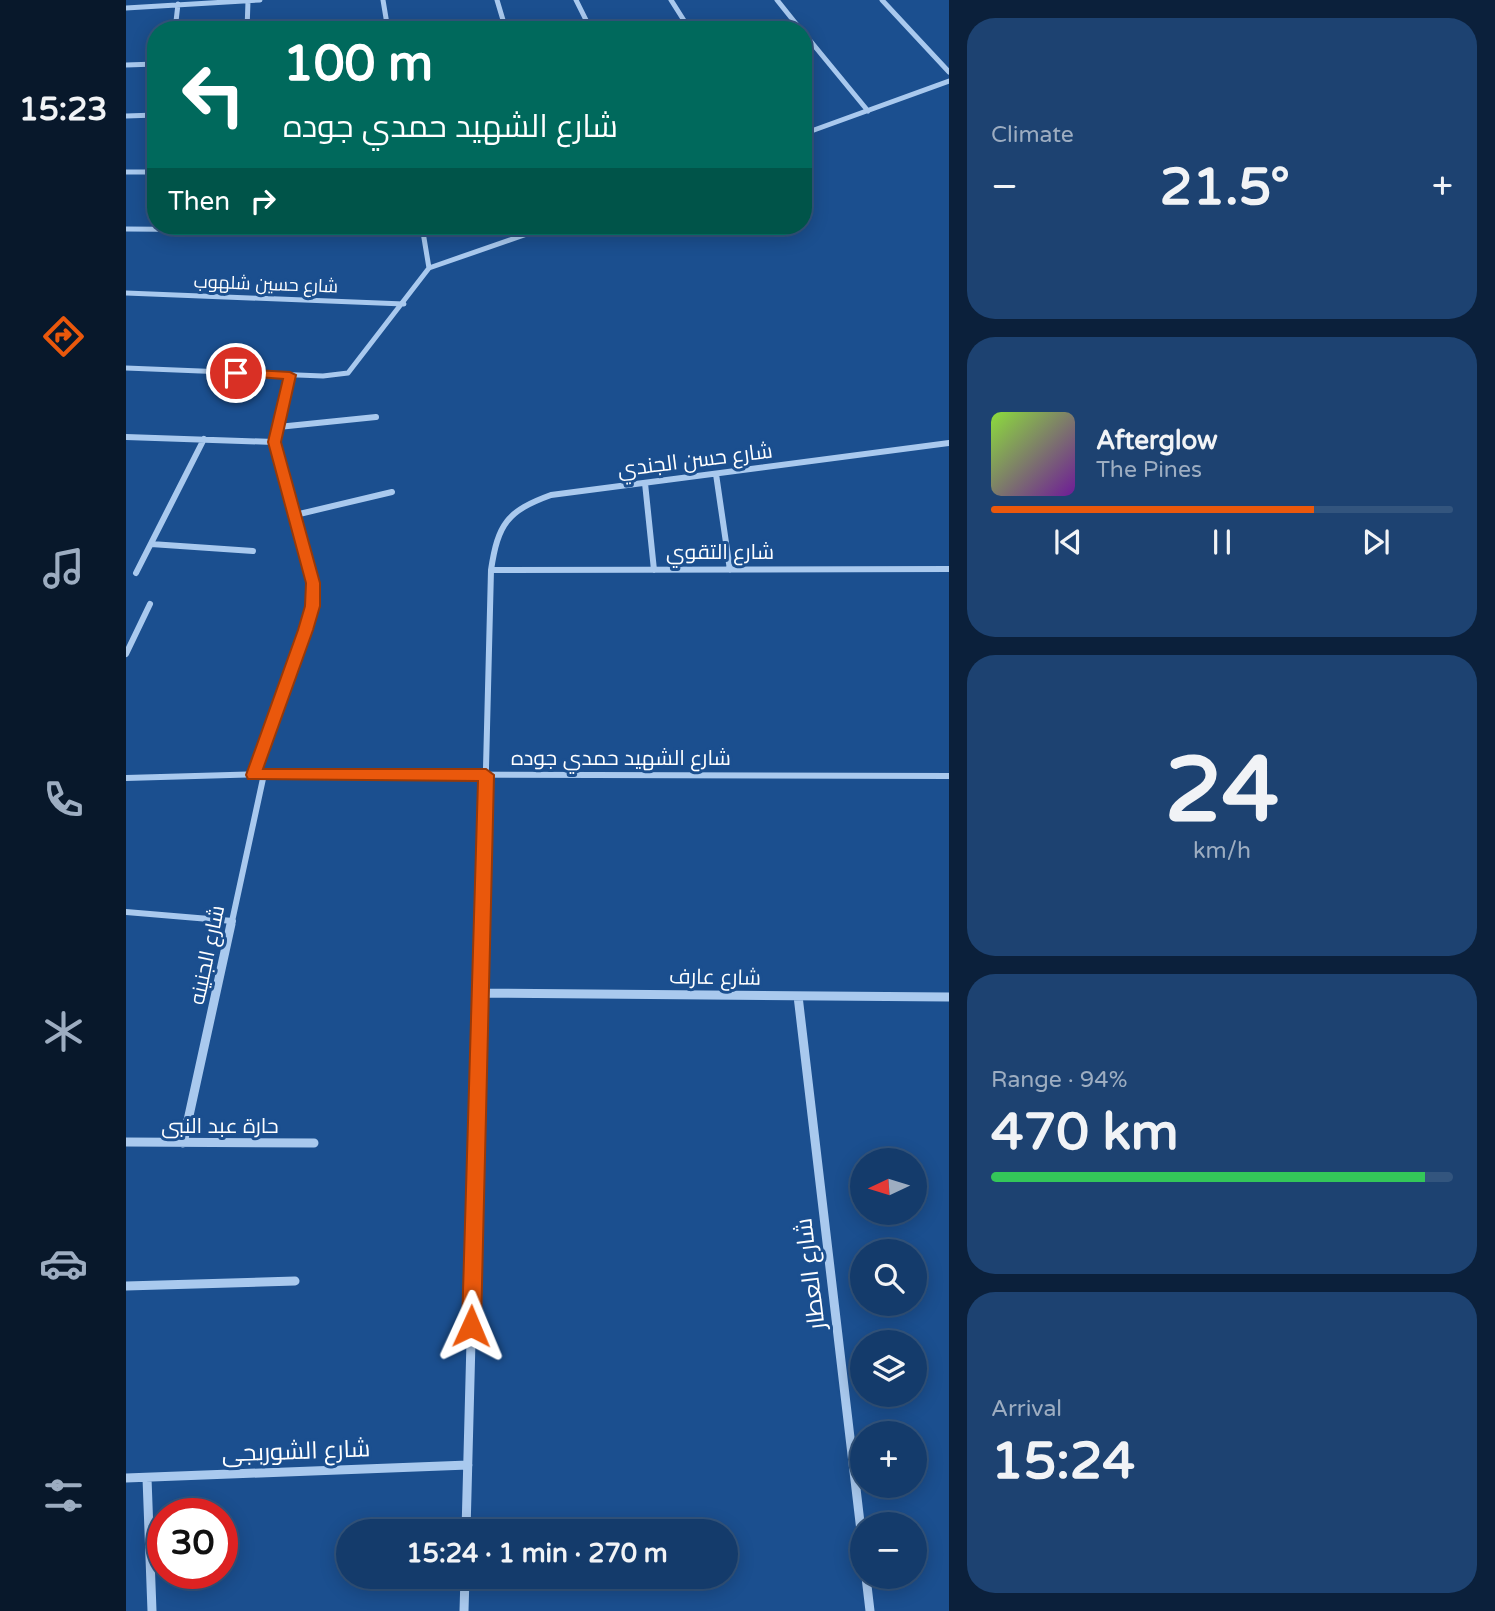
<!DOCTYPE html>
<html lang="en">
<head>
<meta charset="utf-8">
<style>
	:root { --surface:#143b6b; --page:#1d4271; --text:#f1f3f6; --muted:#9dadc1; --line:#33557e; --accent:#ea580c }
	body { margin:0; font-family:"Varela Round",Cairo,sans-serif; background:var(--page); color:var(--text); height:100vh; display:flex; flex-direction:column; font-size:26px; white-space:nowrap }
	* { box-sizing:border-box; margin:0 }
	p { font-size:23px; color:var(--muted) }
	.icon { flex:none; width:38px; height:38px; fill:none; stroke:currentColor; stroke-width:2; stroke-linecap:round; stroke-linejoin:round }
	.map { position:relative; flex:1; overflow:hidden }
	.side { display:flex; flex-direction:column; gap:18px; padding:18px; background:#0b203b; width:546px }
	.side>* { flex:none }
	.guide { position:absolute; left:21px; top:21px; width:665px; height:214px; border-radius:28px; box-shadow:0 4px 18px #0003,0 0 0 2px var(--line); background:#00695c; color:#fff; overflow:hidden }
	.needle { width:46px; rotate:266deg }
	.fabs { position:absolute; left:724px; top:1148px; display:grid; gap:14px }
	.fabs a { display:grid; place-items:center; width:77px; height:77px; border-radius:50%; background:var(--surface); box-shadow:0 4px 18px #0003,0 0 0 2px var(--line); font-size:35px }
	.speed { position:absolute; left:21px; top:1498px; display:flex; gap:14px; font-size:35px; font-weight:700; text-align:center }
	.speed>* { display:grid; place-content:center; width:91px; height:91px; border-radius:50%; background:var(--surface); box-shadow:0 4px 18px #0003,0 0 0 2px var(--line); line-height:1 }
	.speed .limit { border:10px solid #d22; background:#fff; color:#111 }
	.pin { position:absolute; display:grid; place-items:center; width:60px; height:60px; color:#fff; margin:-30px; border:4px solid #fff; border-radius:50%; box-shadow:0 2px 7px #0007 }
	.me { position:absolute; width:77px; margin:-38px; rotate:1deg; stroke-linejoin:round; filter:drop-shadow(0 0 5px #0008) }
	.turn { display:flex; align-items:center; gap:24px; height:147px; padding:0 21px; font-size:32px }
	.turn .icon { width:91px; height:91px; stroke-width:2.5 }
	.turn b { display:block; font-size:49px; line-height:60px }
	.then { display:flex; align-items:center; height:66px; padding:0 21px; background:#0003; gap:14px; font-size:26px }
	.big { font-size:52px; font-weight:800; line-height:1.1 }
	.side .card { flex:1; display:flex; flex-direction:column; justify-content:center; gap:10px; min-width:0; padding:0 24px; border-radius:28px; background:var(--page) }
	.side .dial { align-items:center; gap:0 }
	.dial b { font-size:91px; line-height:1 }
	.song { display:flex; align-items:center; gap:21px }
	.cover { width:84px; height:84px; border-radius:10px; background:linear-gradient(135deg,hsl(90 70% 55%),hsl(280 70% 35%)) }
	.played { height:7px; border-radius:4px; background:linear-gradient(90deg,var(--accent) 70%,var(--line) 70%) }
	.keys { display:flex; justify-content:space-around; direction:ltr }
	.heat { display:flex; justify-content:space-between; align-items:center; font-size:38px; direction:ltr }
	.charge { height:10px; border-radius:5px; background:linear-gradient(90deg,#34c759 94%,var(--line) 0) }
	.trip { position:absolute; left:210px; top:1519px; width:402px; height:70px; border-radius:35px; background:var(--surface); box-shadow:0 4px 18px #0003,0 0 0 2px var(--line); font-weight:800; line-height:70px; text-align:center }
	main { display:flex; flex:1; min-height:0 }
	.tabs { display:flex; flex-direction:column; width:126px; justify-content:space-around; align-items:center; background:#08182b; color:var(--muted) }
	.tabs .icon { width:49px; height:49px }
	.tabs .selected { color:var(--accent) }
	.tabs b { font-size:32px; color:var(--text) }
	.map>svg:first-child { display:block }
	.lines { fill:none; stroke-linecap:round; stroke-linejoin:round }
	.street-far2 { stroke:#a9c9ee; stroke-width:5 }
	.street-far1 { stroke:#a9c9ee; stroke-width:6 }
	.street { stroke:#a9c9ee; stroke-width:9 }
	.route { fill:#ea580c; stroke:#983908; stroke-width:2 }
	.labels { text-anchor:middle; stroke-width:6; stroke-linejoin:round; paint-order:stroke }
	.far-street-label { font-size:18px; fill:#fff; stroke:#1b4f8f }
	.street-label { font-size:21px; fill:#fff; stroke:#1b4f8f }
	.near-street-label { font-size:24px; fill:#fff; stroke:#1b4f8f }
</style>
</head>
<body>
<main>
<nav class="tabs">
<b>15:23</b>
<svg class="icon selected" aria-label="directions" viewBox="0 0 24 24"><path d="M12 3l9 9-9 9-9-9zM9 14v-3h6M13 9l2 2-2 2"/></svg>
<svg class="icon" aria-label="music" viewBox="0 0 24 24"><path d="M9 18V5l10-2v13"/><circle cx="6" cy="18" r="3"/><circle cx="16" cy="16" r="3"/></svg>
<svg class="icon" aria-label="phone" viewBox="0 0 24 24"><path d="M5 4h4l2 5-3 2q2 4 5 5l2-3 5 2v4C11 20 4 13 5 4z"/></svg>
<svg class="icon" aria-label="climate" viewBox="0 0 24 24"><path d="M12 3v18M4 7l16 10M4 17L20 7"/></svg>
<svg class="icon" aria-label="car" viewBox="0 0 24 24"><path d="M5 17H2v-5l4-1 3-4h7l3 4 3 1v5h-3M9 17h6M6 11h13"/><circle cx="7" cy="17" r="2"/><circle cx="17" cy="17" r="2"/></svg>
<svg class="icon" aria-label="filters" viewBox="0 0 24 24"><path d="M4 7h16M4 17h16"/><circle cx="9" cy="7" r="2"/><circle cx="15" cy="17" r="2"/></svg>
</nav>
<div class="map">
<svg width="823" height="1611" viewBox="0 0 823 1611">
	<rect width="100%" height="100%" fill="#1b4f8f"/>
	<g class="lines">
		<path class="street-far2" d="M257,0L262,30
			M371,0L380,30
			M450,0L465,30
			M545,0L564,30
			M651,0L675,30
			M756,0L823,72
			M0,8L134,0
			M49,30L52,4
			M121,30L122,1
			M677,32L742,111
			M0,65L30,64
			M0,116L30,115
			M677,134L823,81
			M0,172H30
			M296,226L303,268
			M0,229L297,231
			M303,268L424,226
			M0,293L278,304
			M0,368L197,376L222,373L303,268
			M158,402L164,375"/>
		<path class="street-far1" d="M152,427L250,417
			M0,437L148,442
			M590,474L604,570
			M519,483L528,570
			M169,515L266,492
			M25,544L127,551
			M365,570L823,569
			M10,573L78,439
			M0,654L24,604
			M128,775L186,606L187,583L148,442L158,400
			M0,778L138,774L823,776
			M0,912L107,921
			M105,926L138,774
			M356,926L365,570C372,524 381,511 425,495L823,443"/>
		<path class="street" d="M354,993L823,997
			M672,996L737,1548
			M0,1142L188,1143
			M57,1143L105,924
			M0,1286L169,1281
			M0,1478L342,1465
			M21,1478L26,1611
			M340,1531L356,924
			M740,1577L744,1611
			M338,1611L339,1577"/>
	</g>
	<path class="route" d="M110,369L164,372L170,375L155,442L194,583V606L187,630L137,769H360L368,775L355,1326L352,1333L345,1335L338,1333L336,1326L352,781L122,779L120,775L172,630L179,606L180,583L142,442L157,379L105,375V370Z"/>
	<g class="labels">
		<g class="far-street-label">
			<text transform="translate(140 284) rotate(2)" y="6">شارع حسين شلهوب</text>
		</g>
		<g class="street-label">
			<text transform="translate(569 460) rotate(-7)" y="7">شارع حسن الجندي</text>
			<text x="594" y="559">شارع التقوي</text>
			<text x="495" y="765">شارع الشهيد حمدي جوده</text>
			<text transform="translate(81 955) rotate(-78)" y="7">شارع الجنينه</text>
			<text transform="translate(589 977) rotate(1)" y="7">شارع عارف</text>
			<text x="94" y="1133">حارة عبد النبى</text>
		</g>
		<g class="near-street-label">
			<text transform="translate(684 1274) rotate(-97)" y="8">شارع العطار</text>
			<text transform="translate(170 1451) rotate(-2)" y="8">شارع الشوربجى</text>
		</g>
	</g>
</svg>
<div class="fabs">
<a><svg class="needle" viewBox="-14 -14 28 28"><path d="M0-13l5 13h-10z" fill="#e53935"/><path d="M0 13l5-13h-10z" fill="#9dadc1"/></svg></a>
<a><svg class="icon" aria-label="search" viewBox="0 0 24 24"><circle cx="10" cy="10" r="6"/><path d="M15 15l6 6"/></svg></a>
<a><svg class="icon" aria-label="layers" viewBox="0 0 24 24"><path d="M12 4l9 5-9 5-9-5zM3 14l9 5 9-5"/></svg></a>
<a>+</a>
<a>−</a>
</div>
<div class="speed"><div class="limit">30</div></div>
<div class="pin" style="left:110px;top:373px;background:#d93025"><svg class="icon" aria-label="arrive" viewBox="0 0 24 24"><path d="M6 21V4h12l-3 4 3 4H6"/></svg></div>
<svg class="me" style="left:345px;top:1326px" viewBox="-20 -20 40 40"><path d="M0-17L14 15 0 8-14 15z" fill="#ea580c" stroke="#fff" stroke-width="4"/></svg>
<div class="trip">15:24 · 1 min · 270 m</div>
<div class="guide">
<div class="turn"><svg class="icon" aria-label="left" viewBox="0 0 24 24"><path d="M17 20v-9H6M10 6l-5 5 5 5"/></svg><div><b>100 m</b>شارع الشهيد حمدي جوده</div></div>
<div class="then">Then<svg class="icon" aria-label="right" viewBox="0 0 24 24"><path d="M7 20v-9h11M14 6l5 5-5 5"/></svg></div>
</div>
</div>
<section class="side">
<div class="card"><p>Climate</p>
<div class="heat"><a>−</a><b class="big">21.5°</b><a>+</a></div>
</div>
<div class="card">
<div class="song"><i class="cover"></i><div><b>Afterglow</b><p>The Pines</p></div></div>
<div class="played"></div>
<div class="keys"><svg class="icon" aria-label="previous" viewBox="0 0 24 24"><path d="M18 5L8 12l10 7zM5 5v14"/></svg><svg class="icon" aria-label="pause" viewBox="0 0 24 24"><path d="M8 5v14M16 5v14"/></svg><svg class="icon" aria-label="next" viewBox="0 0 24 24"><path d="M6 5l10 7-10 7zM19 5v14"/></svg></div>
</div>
<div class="card dial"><b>24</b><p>km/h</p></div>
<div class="card"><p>Range · 94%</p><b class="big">470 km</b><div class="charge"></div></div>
<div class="card"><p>Arrival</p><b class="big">15:24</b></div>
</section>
</main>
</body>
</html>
